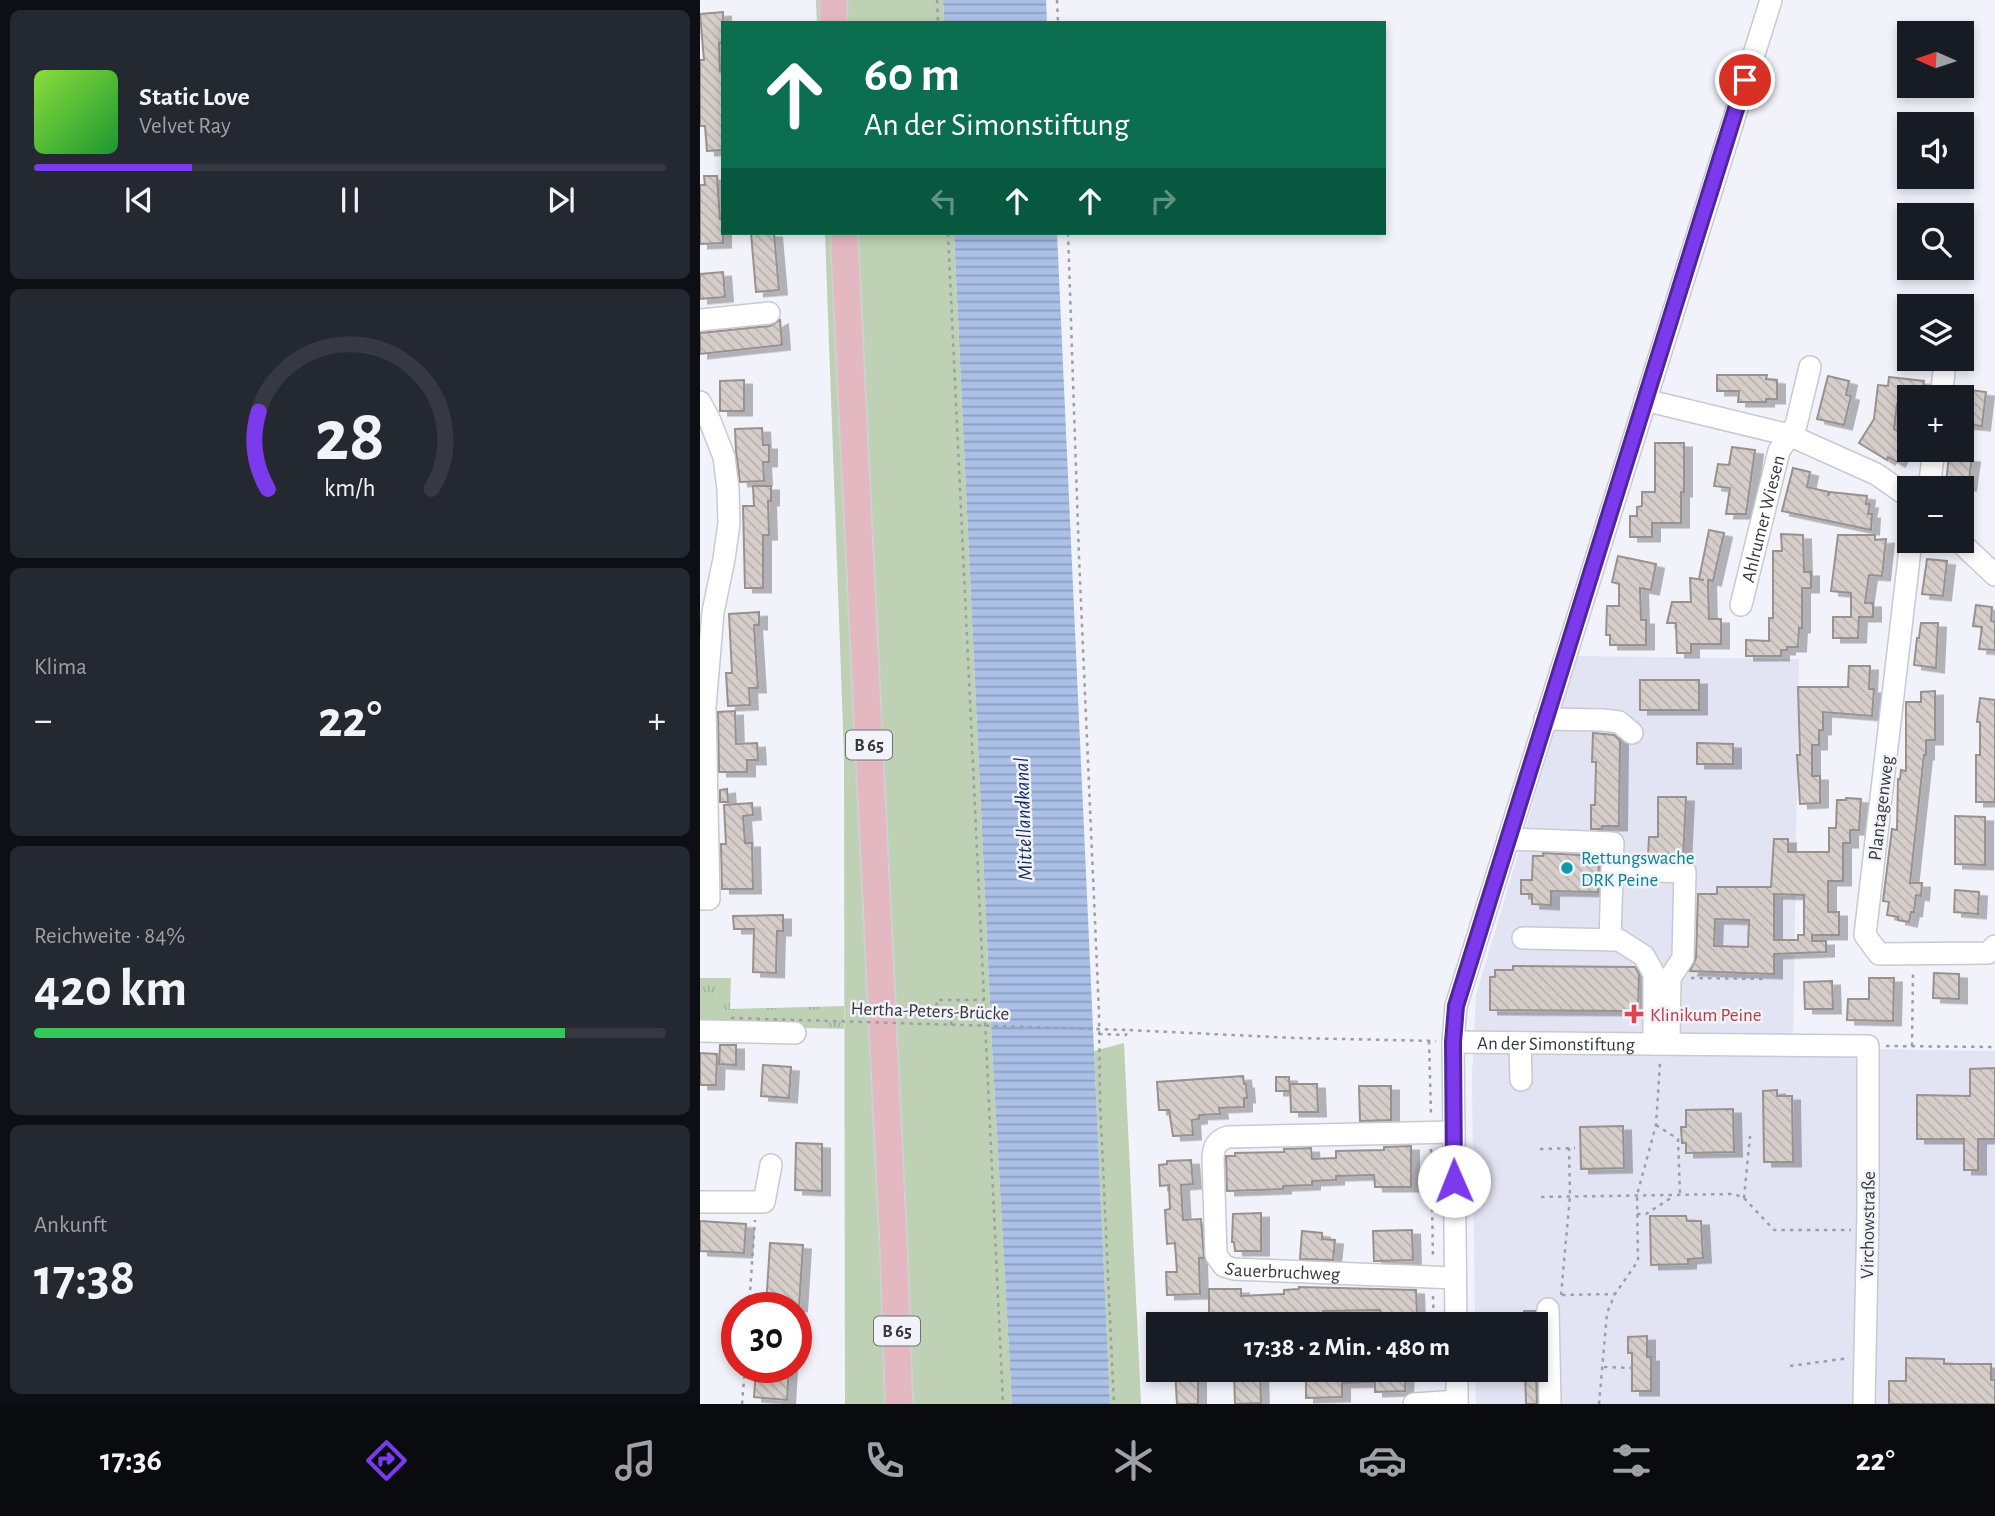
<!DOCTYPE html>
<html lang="de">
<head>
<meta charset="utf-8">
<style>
	:root { --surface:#171b24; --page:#242831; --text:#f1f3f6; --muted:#9ea1a6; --line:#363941; --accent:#7c3aed }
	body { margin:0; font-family:"Alegreya Sans",sans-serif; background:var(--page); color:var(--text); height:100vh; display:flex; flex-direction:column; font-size:26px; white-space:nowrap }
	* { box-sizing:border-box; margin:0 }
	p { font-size:23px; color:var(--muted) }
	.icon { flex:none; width:38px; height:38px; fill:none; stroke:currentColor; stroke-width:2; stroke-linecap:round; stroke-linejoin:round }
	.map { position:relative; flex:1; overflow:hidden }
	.panel { display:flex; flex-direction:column; gap:10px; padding:10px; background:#0d0f14; width:700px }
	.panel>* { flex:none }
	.guide { position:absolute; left:21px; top:21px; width:665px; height:214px; border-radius:0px; box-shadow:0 4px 10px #0003; background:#0b6e4f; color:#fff; overflow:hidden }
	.needle { width:46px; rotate:273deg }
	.fabs { position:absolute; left:1197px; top:21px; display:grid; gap:14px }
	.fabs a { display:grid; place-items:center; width:77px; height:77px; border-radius:0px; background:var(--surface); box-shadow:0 4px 10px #0003; font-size:35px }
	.speed { position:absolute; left:21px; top:1292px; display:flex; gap:14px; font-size:35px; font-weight:700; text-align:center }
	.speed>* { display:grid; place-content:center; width:91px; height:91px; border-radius:50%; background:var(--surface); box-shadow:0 4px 10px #0003; line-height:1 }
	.speed .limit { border:10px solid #d22; background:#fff; color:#111 }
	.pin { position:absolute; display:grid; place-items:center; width:60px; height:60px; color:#fff; margin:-30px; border:4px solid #fff; border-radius:50%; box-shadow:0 2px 7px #0007 }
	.me { position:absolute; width:77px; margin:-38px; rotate:359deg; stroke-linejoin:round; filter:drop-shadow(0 0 5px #0008) }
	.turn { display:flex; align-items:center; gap:24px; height:147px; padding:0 28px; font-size:32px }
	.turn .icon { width:91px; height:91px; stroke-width:2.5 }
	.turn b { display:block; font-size:49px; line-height:60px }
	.lanes { display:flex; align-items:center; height:66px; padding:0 28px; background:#0003; justify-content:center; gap:35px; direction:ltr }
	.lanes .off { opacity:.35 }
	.big { font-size:52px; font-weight:700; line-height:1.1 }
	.panel .tile { flex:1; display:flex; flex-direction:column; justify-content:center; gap:10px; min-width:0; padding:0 24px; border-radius:10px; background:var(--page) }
	.panel .dial { align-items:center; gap:0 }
	.dial svg { height:182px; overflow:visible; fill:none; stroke:var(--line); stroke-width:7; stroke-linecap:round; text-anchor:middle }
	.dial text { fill:var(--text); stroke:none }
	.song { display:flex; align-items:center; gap:21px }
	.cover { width:84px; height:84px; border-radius:10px; background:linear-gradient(135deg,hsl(90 70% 55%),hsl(130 70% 35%)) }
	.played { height:7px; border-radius:4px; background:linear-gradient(90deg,var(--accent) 25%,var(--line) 25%) }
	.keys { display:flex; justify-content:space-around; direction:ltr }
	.heat { display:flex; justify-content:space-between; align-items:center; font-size:38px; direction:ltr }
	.charge { height:10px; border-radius:5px; background:linear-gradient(90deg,#34c759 84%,var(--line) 0) }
	.trip { position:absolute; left:446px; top:1312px; width:402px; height:70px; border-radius:0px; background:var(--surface); box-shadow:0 4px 10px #0003; font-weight:700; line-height:70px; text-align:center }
	.tab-bar { display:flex; height:112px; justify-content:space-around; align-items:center; background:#090b0e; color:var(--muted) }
	.tab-bar .icon { width:49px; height:49px }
	.tab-bar .current { color:var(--accent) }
	.tab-bar b { font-size:32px; color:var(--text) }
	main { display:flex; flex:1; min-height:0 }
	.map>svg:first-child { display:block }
	.built { fill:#e3e4f3 }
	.grass { fill:#bed1b4 }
	.park { fill:url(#park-tufts) }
	.water { fill:url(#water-rules) }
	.building { fill:url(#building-back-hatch); stroke:#99918d; stroke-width:2; fill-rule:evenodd; filter:url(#shadow) }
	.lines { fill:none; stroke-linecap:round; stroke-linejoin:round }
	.minor-casing { stroke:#c8c9d1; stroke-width:24 }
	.major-casing { stroke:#cfcfd0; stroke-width:30 }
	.path { stroke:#9e9fa5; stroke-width:2.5; stroke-dasharray:3.5 5; stroke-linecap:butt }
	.minor { stroke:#fff; stroke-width:21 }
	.major { stroke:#e3b8c0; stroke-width:26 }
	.path-bridge { stroke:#9e9fa5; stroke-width:2.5; stroke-dasharray:3.5 5; stroke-linecap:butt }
	.route-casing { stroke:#51269a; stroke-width:18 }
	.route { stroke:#7c3aed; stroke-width:12 }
	.culture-dot { fill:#0f9aa8; stroke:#f1f2fa; stroke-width:2.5 }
	.health-dot { fill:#e0444e; stroke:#f1f2fa; stroke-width:2.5 }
	.labels { text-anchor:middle; stroke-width:5; stroke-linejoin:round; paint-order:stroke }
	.shield { fill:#f1f2fa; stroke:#707075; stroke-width:2 }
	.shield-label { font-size:18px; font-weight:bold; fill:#38393c }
	.street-label { font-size:19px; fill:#38393c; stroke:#f1f2fa }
	.culture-label { font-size:19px; fill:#0d838f; stroke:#f1f2fa; text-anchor:start }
	.health-label { font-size:19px; fill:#be3a42; stroke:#f1f2fa; text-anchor:start }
	.water-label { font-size:21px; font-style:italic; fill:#102a57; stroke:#f1f2fa }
</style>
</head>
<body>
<main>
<section class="panel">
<div class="tile">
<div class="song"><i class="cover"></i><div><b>Static Love</b><p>Velvet Ray</p></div></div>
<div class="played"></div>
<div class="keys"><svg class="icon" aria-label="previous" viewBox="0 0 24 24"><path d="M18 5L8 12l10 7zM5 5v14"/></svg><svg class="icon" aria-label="pause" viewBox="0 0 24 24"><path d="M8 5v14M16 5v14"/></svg><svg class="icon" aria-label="next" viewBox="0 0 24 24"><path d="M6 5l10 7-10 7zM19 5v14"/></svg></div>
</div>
<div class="tile dial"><svg viewBox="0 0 100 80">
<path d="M14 69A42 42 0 1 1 86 69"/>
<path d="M14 69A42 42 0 0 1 10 35" stroke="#7c3aed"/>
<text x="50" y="56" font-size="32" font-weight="700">28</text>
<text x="50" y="72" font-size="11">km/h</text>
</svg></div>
<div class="tile"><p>Klima</p>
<div class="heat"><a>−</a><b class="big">22°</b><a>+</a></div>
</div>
<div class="tile"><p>Reichweite · 84%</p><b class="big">420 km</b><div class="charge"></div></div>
<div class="tile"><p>Ankunft</p><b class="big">17:38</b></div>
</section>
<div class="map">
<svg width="1295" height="1404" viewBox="0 0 1295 1404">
	<defs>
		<pattern id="park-tufts" width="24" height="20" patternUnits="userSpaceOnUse" patternTransform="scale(1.75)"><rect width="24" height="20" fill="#bed1b4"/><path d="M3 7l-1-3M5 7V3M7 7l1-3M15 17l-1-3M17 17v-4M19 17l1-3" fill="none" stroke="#a4b49c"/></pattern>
		<pattern id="water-rules" width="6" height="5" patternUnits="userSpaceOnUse" patternTransform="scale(1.75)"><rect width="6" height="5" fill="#aac0e6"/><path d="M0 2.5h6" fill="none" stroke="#8b9dbc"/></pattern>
		<pattern id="building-back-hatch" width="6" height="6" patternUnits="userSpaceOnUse" patternTransform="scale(1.75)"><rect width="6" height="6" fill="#d6ceca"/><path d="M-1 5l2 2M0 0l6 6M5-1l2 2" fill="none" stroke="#b8b2ae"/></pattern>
		<filter id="shadow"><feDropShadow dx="8" dy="4.5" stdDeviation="0" flood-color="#0004"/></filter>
	</defs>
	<rect width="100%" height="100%" fill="#f1f2fa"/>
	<path class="built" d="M877,656L1099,659L1093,1048L1295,1051V1404H776L775,1370H836V1325H775L772,1076L776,995Z"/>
	<path class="grass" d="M116,0H243L244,23H117Z
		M125,233H254L292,1046L312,1404H145L144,756Z
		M424,1043L441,1404H410L394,1051Z"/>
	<path class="park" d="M0,978H31L30,1009L144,1006V1029L0,1025Z"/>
	<path class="water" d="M243,0H346L347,23H244Z
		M254,233H357L410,1404H312L292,1046Z"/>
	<path class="building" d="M23,12L22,43H19L20,71H23V150L7,151L5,126H0V60H4L0,14Z
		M4,176H17L20,219H23V243L0,244V185H5Z
		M51,233H74L79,290L56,292Z
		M23,272L25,297L0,299V274Z
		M80,320L82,345L0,354V333L70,326Z
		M1017,375H1067L1066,379L1077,380V399H1066V402H1038L1039,391H1017Z
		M1128,376L1149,381L1146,395L1151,396L1144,425L1117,419Z
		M1189,377L1224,381L1222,397H1209V405L1197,404L1194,429L1209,439V442L1197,462L1188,457L1187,460L1159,443L1174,419L1178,385L1188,386Z
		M44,380V411H20V381Z
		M1262,389L1286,392L1282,426L1262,424Z
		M62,428L63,445H69V462H63L64,481L40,482L36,451L35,429Z
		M955,443H984V492H981V523H952V537H930V516H937V507L942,506V492H955Z
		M1032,447L1055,450L1046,514H1026L1030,488L1014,486L1018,464L1029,465Z
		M1249,456L1272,458L1268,486L1246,483Z
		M1093,468L1110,472L1107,487L1129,492L1128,496L1130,492L1167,496L1166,504H1170L1168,514H1172L1171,530L1082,511Z
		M53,486H71V501H68L69,535H63V588H45L43,506H54Z
		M1009,530L1024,533L1013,581L1008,580L1009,619H1021V644H991V653H977L976,623H967L972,602H991L990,578L1004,580L999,579Z
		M1081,534L1103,535L1104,572H1111V588H1102V628H1099L1098,647H1087V650H1081V656H1046V640L1069,641V618H1073V551H1082Z
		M1138,535H1175V540L1186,539L1182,576L1169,575L1165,603H1173V617H1159L1158,638H1133V617H1151V593L1131,591Z
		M918,556L956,564L951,590L940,588L941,620H946V645H910V635H906L907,606H919V584L912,582Z
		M1227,559L1247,561L1243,596L1222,594Z
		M1276,605L1292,607L1291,621L1295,622V650L1279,649L1282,627L1273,626Z
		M59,612V625H54L58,688H49L50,705L28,706L26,673H32L29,614Z
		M1221,623H1238L1236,668L1214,665L1217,638H1219Z
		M1149,666H1170L1169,689H1174L1172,716L1123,712V730H1119V745H1112V776H1120V803L1100,804L1097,755H1100L1098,687H1148Z
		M940,680H999V710H940Z
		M1235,691V740H1226V755H1224L1210,883H1222L1221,896L1216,895L1214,912H1211L1209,922L1198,920V917L1187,915L1189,902L1183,901L1192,829L1197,830L1198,779H1200L1201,770L1206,771V702H1221V692Z
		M1280,698L1295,700V802H1276V755H1280V722H1277Z
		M35,711L36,744L57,743L58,760H47V772H19L18,712Z
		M893,733L914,735L920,740L919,826H902V829H891V805H895L896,762H892Z
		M997,743L1033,744V764H997Z
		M27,789L28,802H20V790Z
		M958,797H986L983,859L948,857L949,837H958Z
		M1146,798L1161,799L1159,830H1150V843H1143V881H1128V912H1139V935H1112V941H1126V952L1074,954V974L990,971L996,958L998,894H1017V887H1071L1074,839H1088V852H1129V828H1136L1137,800H1146ZM1074,894L1104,895V935H1098V940H1074ZM1015,919L1049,920L1048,947L1014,946Z
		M52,803L53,815L43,816L45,843H52L53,889H22L21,844H26L24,805Z
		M1255,816L1285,817V865L1255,864Z
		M843,853L899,856L898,892L851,891V905L832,904V894H821V880H832L833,856H843Z
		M1255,890L1279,892L1278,914L1254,912Z
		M83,915V931H77L76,973L53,972L54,929H34L33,916Z
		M813,966L935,967L939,974L938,1011L790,1010V977H795V970H813Z
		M1234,973L1259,974V999L1233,998Z
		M1169,978H1194L1193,1021L1147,1020L1148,999H1169Z
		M1132,981L1133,1009H1105L1104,982Z
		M20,1045H36V1065L19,1064Z
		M0,1053L17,1054L16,1085H0Z
		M63,1065L91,1067L89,1098L61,1096Z
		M1295,1068V1139H1278V1170H1264V1139H1217V1095L1270,1096V1069Z
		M543,1076L544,1084H546L547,1098H544V1107L519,1108L520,1114L499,1115V1119L492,1120L493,1135L473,1136L469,1110H459L457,1082Z
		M576,1077H589L590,1091H576Z
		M590,1084H617L618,1112H591Z
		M659,1086H691V1120L660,1121Z
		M1077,1090V1096H1092L1093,1162H1064L1063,1091Z
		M1033,1109L1034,1152L986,1153V1143H982L981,1127H986V1110Z
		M923,1126L924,1168L881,1169L880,1127Z
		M96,1143L122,1144V1191L95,1190Z
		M711,1146V1187H675L674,1175L636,1176V1180L612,1181V1185L583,1186V1189L527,1191L526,1156H535V1153L584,1152V1149L611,1148L612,1159L636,1158V1151L684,1150V1147Z
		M491,1160L493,1184L481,1185L483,1220L501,1219L504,1258H499L500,1294L467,1295L466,1272H477L475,1243L467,1244L465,1210L470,1209L469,1185L460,1186L459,1165L467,1164V1161Z
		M561,1213V1251H535L534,1242H532L533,1214Z
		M950,1216H986L987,1221H1001L1003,1258L988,1259V1264L951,1265Z
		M0,1221L46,1224L44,1253L0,1251Z
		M712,1230L713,1260L674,1261L673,1231Z
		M602,1231L622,1233V1239L635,1240L633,1260L600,1259Z
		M70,1243L103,1245L99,1307H66Z
		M599,1287L716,1290L717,1314H680V1310L623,1311V1323H599V1317L540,1320V1324H515V1315H509V1289H541V1296L584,1294V1290L599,1289Z
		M824,1311H835V1325H824Z
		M947,1336V1357H951V1391H932V1353H928V1337Z
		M1206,1358L1244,1359V1364H1291V1380H1295V1404H1189V1381H1206Z
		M56,1367H89L87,1400L54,1397Z
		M475,1370H498V1404H477Z
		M534,1370H560L561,1403L535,1404Z
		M706,1370L705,1391L675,1392V1382L642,1383V1397L606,1398V1372Z
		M825,1370H836L837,1404H826Z"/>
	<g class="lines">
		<defs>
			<g id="minor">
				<path d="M0,320L69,313"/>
				<path d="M1241,397L1244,372"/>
				<path d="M945,400L1089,435L1176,474L1209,497"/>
				<path d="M0,402L10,421L24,457L28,489L29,523L24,559L13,612L5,707L9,899H0"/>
				<path d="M1229,488L1234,450"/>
				<path d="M1211,541L1165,935L1179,954L1288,953L1295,946"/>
				<path d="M1259,541L1295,575"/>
				<path id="s1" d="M1041,605L1079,451L1096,425L1110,367"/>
				<path d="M845,719L903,720L919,722L932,733"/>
				<path d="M808,839L913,843L910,940"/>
				<path d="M931,870L985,872L983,958L970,978L969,1044"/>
				<path d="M823,938L919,940L944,956L954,974V1044"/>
				<path d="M0,1031L95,1033"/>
				<path id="s2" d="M753,1042L1168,1046V1211L1164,1404"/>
				<path d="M820,1043L821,1080"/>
				<path id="s3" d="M754,1132L528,1137C517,1140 513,1147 513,1159L516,1255L524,1266L534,1269L755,1278"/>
				<path d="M0,1202H64L71,1165"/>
				<path d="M848,1309L850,1404"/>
				<path d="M756,1325L753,1042L756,1006L1071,0"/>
				<path d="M757,1370V1404"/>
				<path d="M714,1404L757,1401"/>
			</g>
			<path id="major" d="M133,0L134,23
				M144,233L194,1257L199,1404"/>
		</defs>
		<use href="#minor" class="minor-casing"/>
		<use href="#major" class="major-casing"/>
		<path class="path" d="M237,0L238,23
			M357,0L358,23
			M248,233L303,1404
			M368,233L379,557L399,1013L400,1102L414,1404
			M991,978L1066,979
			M251,1025L252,1012L236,1011L237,1000H284
			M399,1034L426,1035L428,1030L595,1038L736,1041
			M729,1041L731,1114
			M1186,1046L1295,1047
			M1212,1046L1213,973
			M956,1125L978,1139L980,1194
			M731,1149L733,1258
			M840,1149L875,1148
			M841,1197L1034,1194L1044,1198L1074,1230H1151
			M1044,1198L1050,1136
			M937,1214H946L974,1196
			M861,1295L870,1196L869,1148
			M862,1295L915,1294
			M733,1296L734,1325
			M49,1307L55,1220
			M1090,1366L1149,1358
			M904,1367L932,1368
			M735,1370V1384
			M42,1404L45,1367
			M899,1404L907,1313L915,1294L938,1261L937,1195L956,1125L960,1063"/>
		<use href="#minor" class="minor"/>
		<use href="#major" class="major"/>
		<path class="path-bridge" d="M31,1018L428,1030"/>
	</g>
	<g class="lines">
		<defs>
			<path id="route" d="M754,1181L753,1042L756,1006L1045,80"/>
		</defs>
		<use href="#route" class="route-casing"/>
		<use href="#route" class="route"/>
	</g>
	<circle class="culture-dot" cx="867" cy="868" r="7"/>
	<path class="health-dot" d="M930.5 1003.5h7v7h7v7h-7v7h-7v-7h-7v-7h7z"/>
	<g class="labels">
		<g class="shield">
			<rect x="146" y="730.5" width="46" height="29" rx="5"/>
			<rect x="174" y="1316.5" width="46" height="29" rx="5"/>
		</g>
		<g class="shield-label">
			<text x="169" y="751">B 65</text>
			<text x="197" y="1337">B 65</text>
		</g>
		<g class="street-label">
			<text dy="7" stroke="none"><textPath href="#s1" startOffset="89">Ahlrumer Wiesen</textPath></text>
			<text transform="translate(1180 808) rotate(-83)" y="7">Plantagenweg</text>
			<text transform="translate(230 1010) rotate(2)" y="7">Hertha-Peters-Brücke</text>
			<text dy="7" stroke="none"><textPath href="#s2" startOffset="103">An der Simonstiftung</textPath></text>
			<text transform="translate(1167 1225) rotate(-89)" y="7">Virchowstraße</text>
			<text dy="7" stroke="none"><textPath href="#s3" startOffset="424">Sauerbruchweg</textPath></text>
		</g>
		<g class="culture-label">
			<text x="881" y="864">Rettungswache<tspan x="881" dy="22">DRK Peine</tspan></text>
		</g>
		<g class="health-label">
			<text x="950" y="1021">Klinikum Peine</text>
		</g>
		<g class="water-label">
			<text transform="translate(323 819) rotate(-92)" y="7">Mittellandkanal</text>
		</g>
	</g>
</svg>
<div class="fabs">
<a><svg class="needle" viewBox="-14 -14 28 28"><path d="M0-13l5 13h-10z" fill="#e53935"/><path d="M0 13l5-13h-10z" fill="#9ea1a6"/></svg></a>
<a><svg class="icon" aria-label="sound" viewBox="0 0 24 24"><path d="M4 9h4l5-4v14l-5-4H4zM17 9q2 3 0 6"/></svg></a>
<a><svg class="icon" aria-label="search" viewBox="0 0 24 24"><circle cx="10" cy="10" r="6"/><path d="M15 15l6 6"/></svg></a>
<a><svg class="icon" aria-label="layers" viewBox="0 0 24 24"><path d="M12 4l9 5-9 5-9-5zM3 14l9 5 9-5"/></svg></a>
<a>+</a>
<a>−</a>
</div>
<div class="speed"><div class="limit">30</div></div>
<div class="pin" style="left:1045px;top:80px;background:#d93025"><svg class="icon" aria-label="arrive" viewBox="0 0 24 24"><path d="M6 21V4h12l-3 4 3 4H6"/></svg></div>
<svg class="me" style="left:754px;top:1181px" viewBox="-20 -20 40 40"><circle r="19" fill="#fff"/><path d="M0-13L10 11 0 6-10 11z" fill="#7c3aed"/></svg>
<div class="trip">17:38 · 2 Min. · 480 m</div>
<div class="guide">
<div class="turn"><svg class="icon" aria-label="ahead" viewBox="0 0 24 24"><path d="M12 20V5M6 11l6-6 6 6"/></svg><div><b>60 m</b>An der Simonstiftung</div></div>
<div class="lanes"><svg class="icon off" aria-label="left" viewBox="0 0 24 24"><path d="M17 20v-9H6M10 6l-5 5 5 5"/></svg><svg class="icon" aria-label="ahead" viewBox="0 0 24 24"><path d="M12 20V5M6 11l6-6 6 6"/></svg><svg class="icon" aria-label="ahead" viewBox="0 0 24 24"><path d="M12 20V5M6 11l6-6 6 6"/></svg><svg class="icon off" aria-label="right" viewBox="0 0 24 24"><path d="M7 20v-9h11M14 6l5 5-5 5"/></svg></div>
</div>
</div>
</main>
<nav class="tab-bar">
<b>17:36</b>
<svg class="icon current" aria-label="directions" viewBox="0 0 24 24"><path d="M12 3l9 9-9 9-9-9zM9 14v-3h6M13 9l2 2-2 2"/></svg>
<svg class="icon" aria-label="music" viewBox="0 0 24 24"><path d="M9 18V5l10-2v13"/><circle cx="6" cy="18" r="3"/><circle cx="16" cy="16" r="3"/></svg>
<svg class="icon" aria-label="phone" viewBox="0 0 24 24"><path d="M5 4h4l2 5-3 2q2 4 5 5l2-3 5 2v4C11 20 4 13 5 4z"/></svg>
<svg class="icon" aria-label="climate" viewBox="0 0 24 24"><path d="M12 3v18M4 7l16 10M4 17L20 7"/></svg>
<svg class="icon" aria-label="car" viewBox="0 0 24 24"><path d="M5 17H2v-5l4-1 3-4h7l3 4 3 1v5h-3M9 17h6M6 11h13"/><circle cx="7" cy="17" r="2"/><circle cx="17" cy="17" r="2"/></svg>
<svg class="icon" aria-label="filters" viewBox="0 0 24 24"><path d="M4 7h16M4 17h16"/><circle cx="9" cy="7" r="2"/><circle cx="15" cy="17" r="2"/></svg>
<b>22°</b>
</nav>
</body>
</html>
